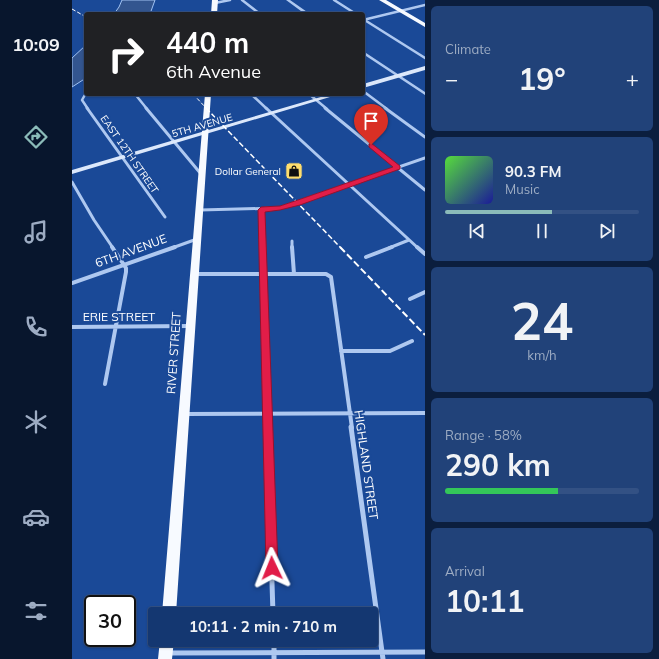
<!DOCTYPE html>
<html lang="en">
<head>
<meta charset="utf-8">
<style>
	:root { --surface:#143771; --page:#214279; --text:#f1f3f6; --muted:#9dacc3; --line:#335184; --accent:#8bbbb9 }
	body { margin:0; font-family:Mulish,sans-serif; background:var(--page); color:var(--text); height:100vh; display:flex; flex-direction:column; font-size:15px; white-space:nowrap }
	* { box-sizing:border-box; margin:0 }
	p { font-size:13px; color:var(--muted) }
	.icon { flex:none; width:22px; height:22px; fill:none; stroke:currentColor; stroke-width:2; stroke-linecap:round; stroke-linejoin:round }
	.map { position:relative; flex:1; overflow:hidden }
	.sheet { display:flex; flex-direction:column; gap:6px; padding:6px; background:#0b1e3e; width:234px }
	.sheet>* { flex:none }
	.hud { position:absolute; left:12px; top:12px; width:281px; height:84px; border-radius:4px; box-shadow:0 1px 3px #0004,0 0 0 1px var(--line); background:#202124; color:#fff; overflow:hidden }
	.speed { position:absolute; left:12px; top:595px; display:flex; gap:8px; font-size:20px; font-weight:700; text-align:center }
	.speed>* { display:grid; place-content:center; width:52px; height:52px; border-radius:50%; background:var(--surface); box-shadow:0 1px 3px #0004,0 0 0 1px var(--line); line-height:1 }
	.speed .limit { border:2px solid #111; border-radius:6px; background:#fff; color:#111 }
	.pin { position:absolute; display:grid; place-items:center; width:34px; height:34px; color:#fff; margin:-41px -17px; border-radius:50% 50% 50% 0; rotate:-45deg; box-shadow:0 0 4px #0007 }
	.pin .icon { rotate:45deg }
	.me { position:absolute; width:44px; margin:-22px; rotate:358deg; stroke-linejoin:round; filter:drop-shadow(0 0 3px #0008) }
	.turn { display:flex; align-items:center; gap:14px; height:84px; padding:0 16px; font-size:18px }
	.turn .icon { width:52px; height:52px; stroke-width:2.5 }
	.turn b { display:block; font-size:28px; line-height:34px }
	.big { font-size:30px; font-weight:700; line-height:1.1 }
	.sheet .widget { flex:1; display:flex; flex-direction:column; justify-content:center; gap:6px; min-width:0; padding:0 14px; border-radius:6px; background:var(--page) }
	.sheet .dial { align-items:center; gap:0 }
	.dial b { font-size:52px; line-height:1 }
	.song { display:flex; align-items:center; gap:12px }
	.cover { width:48px; height:48px; border-radius:6px; background:linear-gradient(135deg,hsl(110 70% 55%),hsl(240 70% 35%)) }
	.played { height:4px; border-radius:2px; background:linear-gradient(90deg,var(--accent) 55%,var(--line) 55%) }
	.keys { display:flex; justify-content:space-around; direction:ltr }
	.heat { display:flex; justify-content:space-between; align-items:center; font-size:22px; direction:ltr }
	.charge { height:6px; border-radius:3px; background:linear-gradient(90deg,#34c759 58%,var(--line) 0) }
	.trip { position:absolute; left:76px; top:607px; width:230px; height:40px; border-radius:4px; background:var(--surface); box-shadow:0 1px 3px #0004,0 0 0 1px var(--line); font-weight:700; line-height:40px; text-align:center }
	main { display:flex; flex:1; min-height:0 }
	.menu { display:flex; flex-direction:column; width:72px; justify-content:space-around; align-items:center; background:#08162d; color:var(--muted) }
	.menu .icon { width:28px; height:28px }
	.menu .active { color:var(--accent) }
	.menu b { font-size:18px; color:var(--text) }
	.map>svg:first-child { display:block }
	.water { fill:#33558f; stroke:#a1c2f2 }
	.lines { fill:none; stroke-linecap:round; stroke-linejoin:round }
	.minor-far3 { stroke:#aec8f0; stroke-width:2.5 }
	.minor-far2 { stroke:#aec8f0; stroke-width:3 }
	.minor-far1 { stroke:#aec8f0; stroke-width:4 }
	.minor { stroke:#aec8f0; stroke-width:5 }
	.tertiary { fill:#aec8f0; fill-rule:evenodd }
	.secondary { fill:#dce8fb; fill-rule:evenodd }
	.primary { fill:#f7faff; fill-rule:evenodd }
	.rail-far2 { stroke:#fff; stroke-width:1; stroke-dasharray:4 2; stroke-linecap:butt }
	.rail-far1 { stroke:#fff; stroke-width:1.5; stroke-dasharray:5.5 2.5; stroke-linecap:butt }
	.rail { stroke:#fff; stroke-width:2; stroke-dasharray:7 3; stroke-linecap:butt }
	.route { fill:#e11d48; stroke:#92132f }
	.labels { text-anchor:middle; stroke-width:4; stroke-linejoin:round; paint-order:stroke }
	.far-street-label { font-size:10px; fill:#fff; stroke:#1a4997 }
	.far-poi-label { font-size:10px; fill:#fff; stroke:#1a4997; text-anchor:end }
	.street-label { font-size:12px; fill:#fff; stroke:#1a4997 }
</style>
</head>
<body>
<main>
<nav class="menu">
<b>10:09</b>
<svg class="icon active" aria-label="directions" viewBox="0 0 24 24"><path d="M12 3l9 9-9 9-9-9zM9 14v-3h6M13 9l2 2-2 2"/></svg>
<svg class="icon" aria-label="music" viewBox="0 0 24 24"><path d="M9 18V5l10-2v13"/><circle cx="6" cy="18" r="3"/><circle cx="16" cy="16" r="3"/></svg>
<svg class="icon" aria-label="phone" viewBox="0 0 24 24"><path d="M5 4h4l2 5-3 2q2 4 5 5l2-3 5 2v4C11 20 4 13 5 4z"/></svg>
<svg class="icon" aria-label="climate" viewBox="0 0 24 24"><path d="M12 3v18M4 7l16 10M4 17L20 7"/></svg>
<svg class="icon" aria-label="car" viewBox="0 0 24 24"><path d="M5 17H2v-5l4-1 3-4h7l3 4 3 1v5h-3M9 17h6M6 11h13"/><circle cx="7" cy="17" r="2"/><circle cx="17" cy="17" r="2"/></svg>
<svg class="icon" aria-label="filters" viewBox="0 0 24 24"><path d="M4 7h16M4 17h16"/><circle cx="9" cy="7" r="2"/><circle cx="15" cy="17" r="2"/></svg>
</nav>
<div class="map">
<svg width="353" height="659" viewBox="0 0 353 659">
	<rect width="100%" height="100%" fill="#1a4997"/>
	<path class="water" d="M50,0H83L78,14H42L47,7Z
		M14,45V78L0,87V58Z"/>
	<g class="lines">
		<path class="minor-far3" d="M170,0L188,14
			M262,0L284,14
			M143,3L158,0
			M291,19L353,58
			M291,20L353,5
			M291,91L315,109
			M14,93L10,100L16,109
			M63,94L75,109
			M179,94L195,109
			M237,94L255,109"/>
		<path class="minor-far2" d="M15,108L93,217
			M74,108L129,174
			M194,108L346,248
			M253,108L353,190
			M313,108L353,137
			M0,182L22,220L41,248
			M128,210L208,208L353,158
			M189,210L190,248
			M220,241V248
			M100,248L125,239
			M317,248L337,240"/>
		<path class="minor-far1" d="M190,247L195,428
			M220,247L222,274
			M345,247L353,254
			M294,257L320,247
			M123,274H254L259,277L280,428
			M0,283L103,247
			M338,299L353,292
			M0,327L118,326
			M269,351H318L340,341
			M33,384L54,272V268L40,247
			M112,414L353,413"/>
		<path class="minor" d="M195,427L201,614
			M279,427L311,659
			M202,640V659
			M95,653L353,652"/>
		<path class="tertiary" d="M214,0H218L238,14H233Z
			M291,51L353,92V95L291,54Z"/>
		<path class="secondary" d="M353,66V70L291,88V84Z
			M259,94H268L0,174V170Z"/>
		<path class="primary" d="M140,0H146L145,14H139Z
			M307,0H314L353,23V27Z
			M133,94H139L104,614H90Z
			M88,640H102L100,659H86Z"/>
		<path class="rail-far2" d="M0,9L14,17
			M121,94L135,109"/>
		<path class="rail-far1" d="M134,108L269,248"/>
		<path class="rail" d="M268,247L353,335"/>
	</g>
	<path class="route" d="M299,143L328,166V169L228,205L208,210L193,212L206,568L204,572L200,574L195,572L194,568L186,210L189,207L208,206L223,201L321,167L297,147V144Z"/>
	<defs>
		<symbol id="shop-square" viewBox="-11 -11 22 22"><rect x="-9" y="-9" width="18" height="18" rx="4" fill="#ffde6d" stroke="#1a4997"/><path d="M-5-2.5h2.3a2.7 3.5 0 0 1 5.4 0H5L5.5 6h-11ZM-1.5-2.5h3a1.5 2.3 0 0 0-3 0Z" fill="#111"/></symbol>
	</defs>
	<g fill-rule="evenodd">
		<use href="#shop-square" x="212" y="161" width="20" height="20"/>
	</g>
	<g class="labels">
		<g class="far-street-label">
			<text transform="translate(130 125) rotate(-16)" y="4">5TH AVENUE</text>
			<text transform="translate(58 154) rotate(55)" y="4">EAST 12TH STREET</text>
		</g>
		<g class="far-poi-label">
			<text x="209" y="175">Dollar General</text>
		</g>
		<g class="street-label">
			<text transform="translate(59 251) rotate(-20)" y="4">6TH AVENUE</text>
			<text x="47" y="321">ERIE STREET</text>
			<text transform="translate(102 353) rotate(-86)" y="4">RIVER STREET</text>
			<text transform="translate(294 465) rotate(82)" y="4">HIGHLAND STREET</text>
		</g>
	</g>
</svg>
<div class="speed"><div class="limit">30</div></div>
<div class="pin" style="left:299px;top:145px;background:#d93025"><svg class="icon" aria-label="arrive" viewBox="0 0 24 24"><path d="M6 21V4h12l-3 4 3 4H6"/></svg></div>
<svg class="me" style="left:200px;top:568px" viewBox="-20 -20 40 40"><path d="M0-17L14 15 0 8-14 15z" fill="#e11d48" stroke="#fff" stroke-width="4"/></svg>
<div class="trip">10:11 · 2 min · 710 m</div>
<div class="hud">
<div class="turn"><svg class="icon" aria-label="right" viewBox="0 0 24 24"><path d="M7 20v-9h11M14 6l5 5-5 5"/></svg><div><b>440 m</b>6th Avenue</div></div>
</div>
</div>
<section class="sheet">
<div class="widget"><p>Climate</p>
<div class="heat"><a>−</a><b class="big">19°</b><a>+</a></div>
</div>
<div class="widget">
<div class="song"><i class="cover"></i><div><b>90.3 FM</b><p>Music</p></div></div>
<div class="played"></div>
<div class="keys"><svg class="icon" aria-label="previous" viewBox="0 0 24 24"><path d="M18 5L8 12l10 7zM5 5v14"/></svg><svg class="icon" aria-label="pause" viewBox="0 0 24 24"><path d="M8 5v14M16 5v14"/></svg><svg class="icon" aria-label="next" viewBox="0 0 24 24"><path d="M6 5l10 7-10 7zM19 5v14"/></svg></div>
</div>
<div class="widget dial"><b>24</b><p>km/h</p></div>
<div class="widget"><p>Range · 58%</p><b class="big">290 km</b><div class="charge"></div></div>
<div class="widget"><p>Arrival</p><b class="big">10:11</b></div>
</section>
</main>
</body>
</html>
